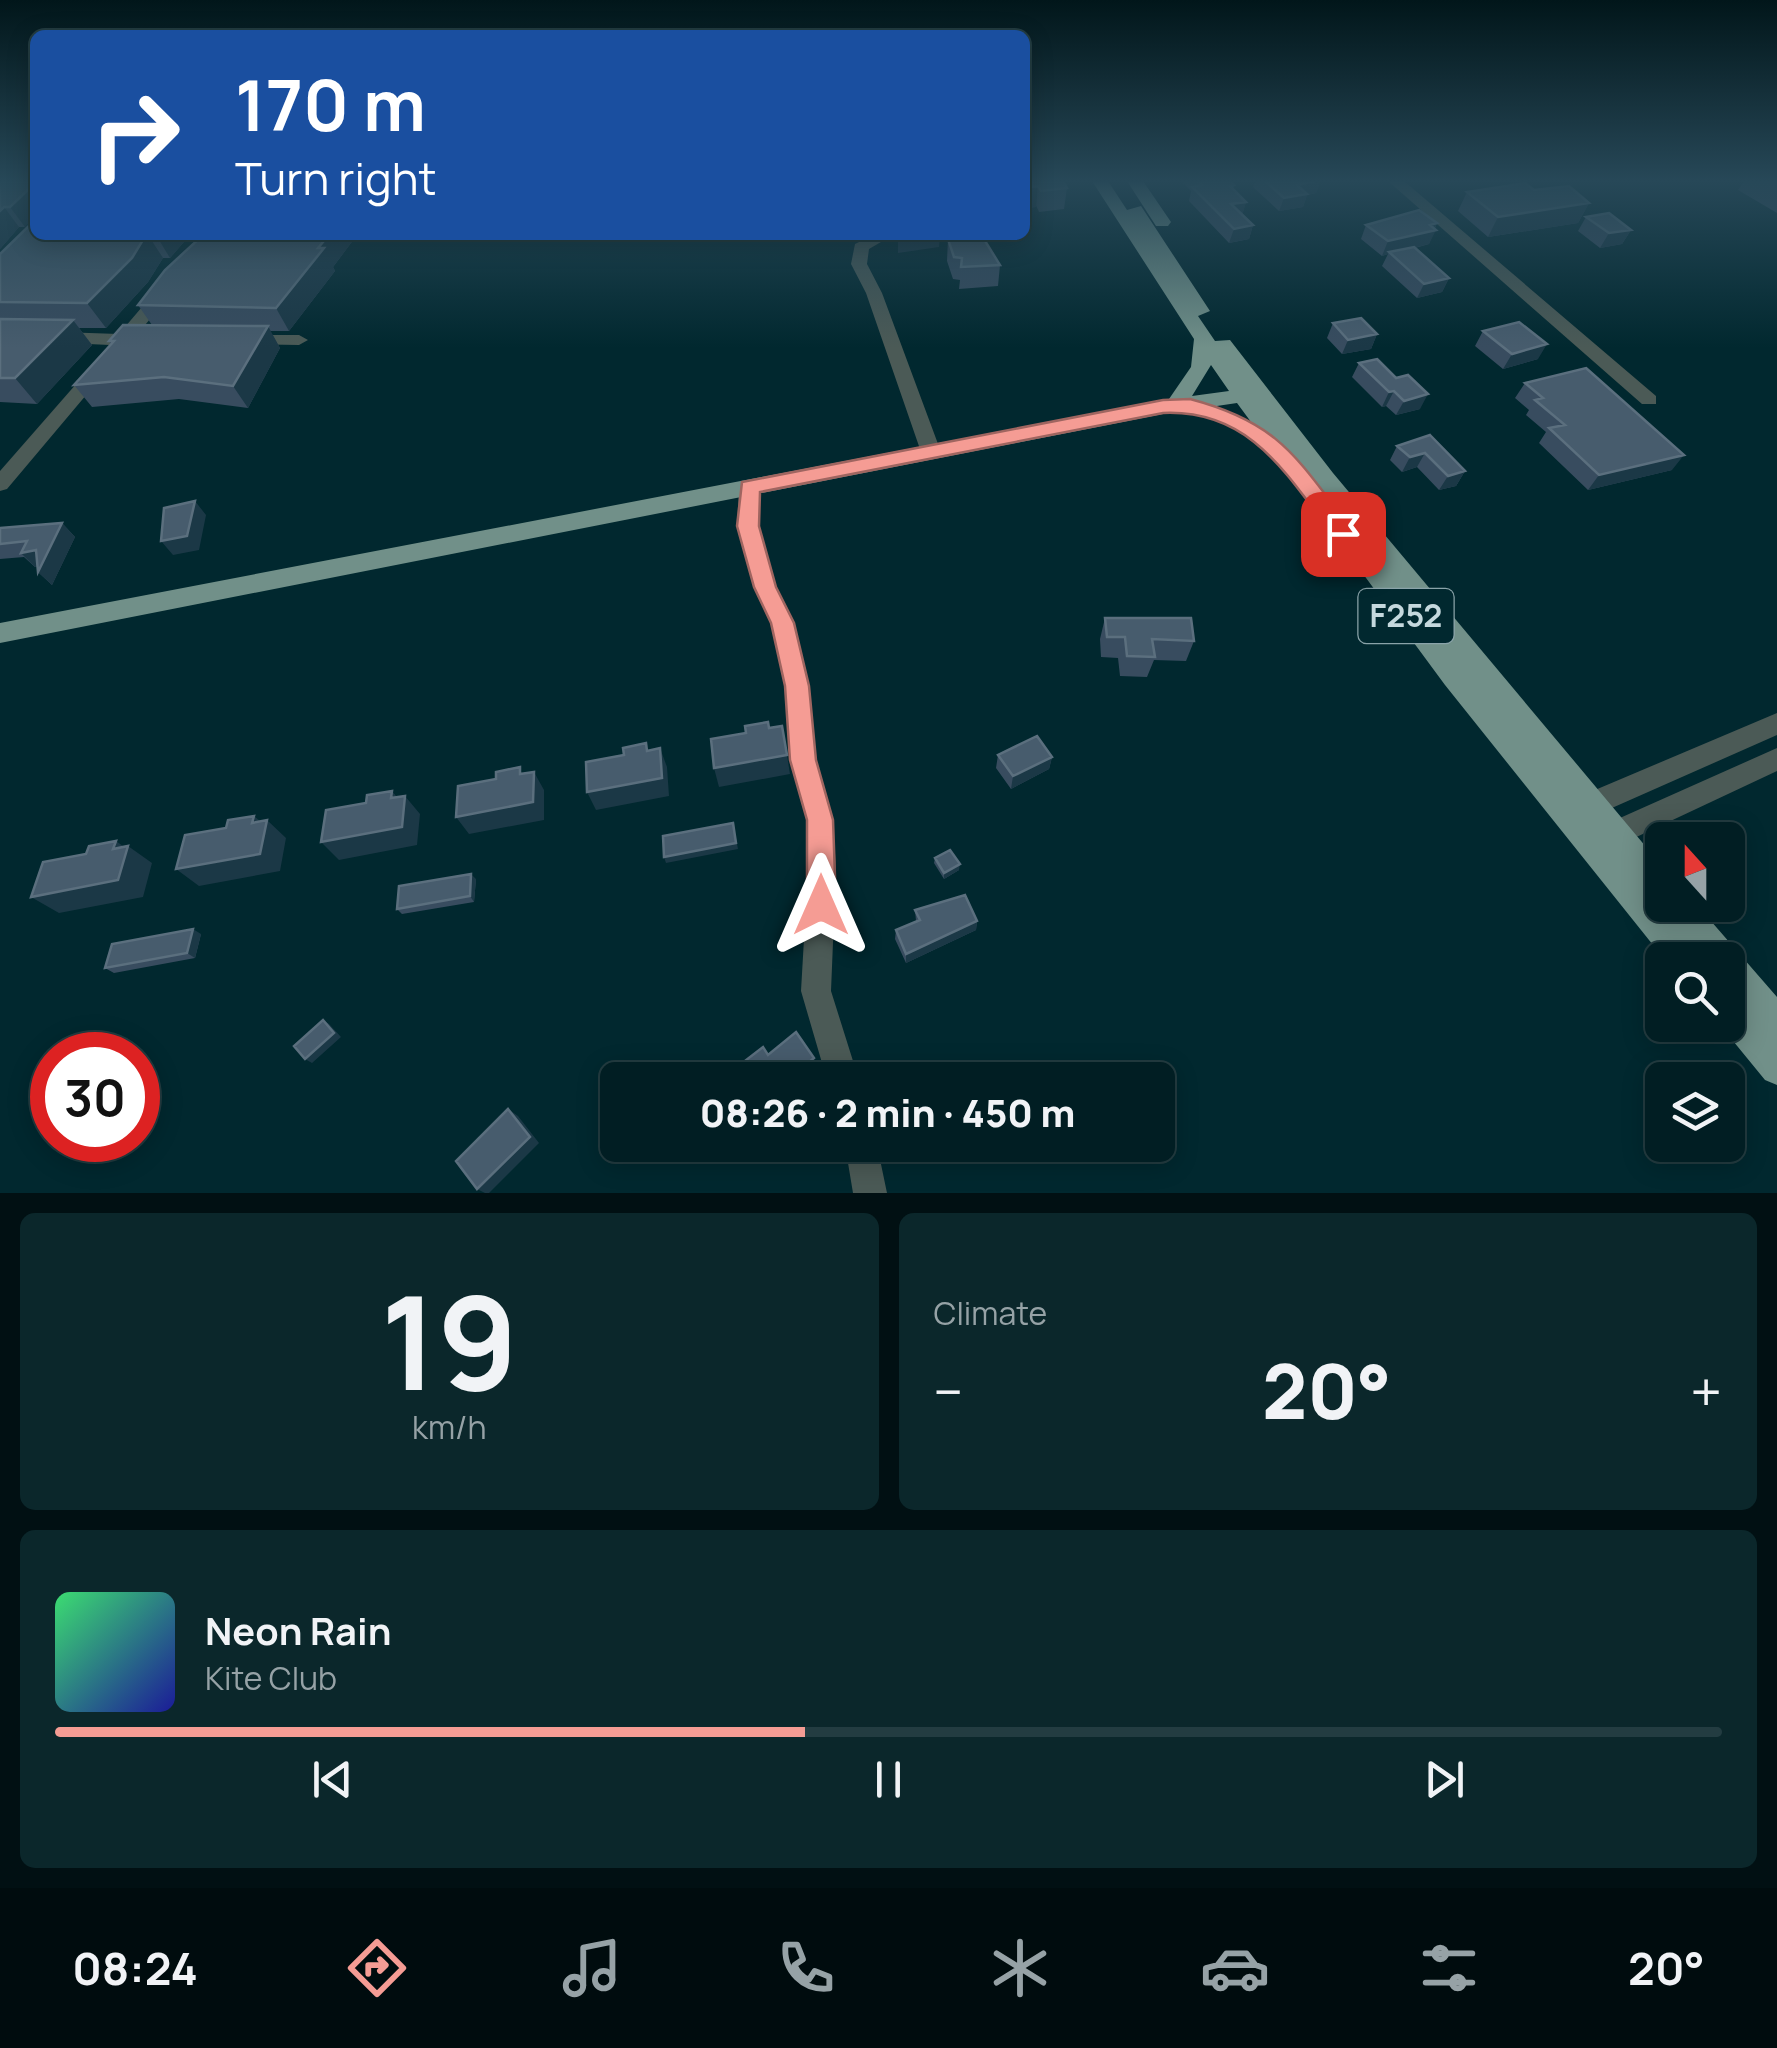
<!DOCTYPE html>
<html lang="en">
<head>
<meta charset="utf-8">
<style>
	:root { --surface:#011e23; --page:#0b272b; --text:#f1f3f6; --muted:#96a2a6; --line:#233c41; --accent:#f59c94 }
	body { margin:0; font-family:Manrope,sans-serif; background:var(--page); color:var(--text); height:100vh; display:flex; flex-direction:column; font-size:38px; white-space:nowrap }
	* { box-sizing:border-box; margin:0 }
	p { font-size:32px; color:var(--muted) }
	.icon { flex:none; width:55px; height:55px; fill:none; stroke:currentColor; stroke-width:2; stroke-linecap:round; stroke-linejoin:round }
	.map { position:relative; height:1193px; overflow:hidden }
	.details { display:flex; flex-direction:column; gap:20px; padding:20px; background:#011013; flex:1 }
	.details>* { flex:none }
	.top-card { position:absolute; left:30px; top:30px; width:1000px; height:210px; border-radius:15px; box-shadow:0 5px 25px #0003,0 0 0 2px var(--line); background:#1a4fa0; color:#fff; overflow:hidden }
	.needle { width:65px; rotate:339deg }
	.tools { position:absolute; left:1645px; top:822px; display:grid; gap:20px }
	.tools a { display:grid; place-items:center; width:100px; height:100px; border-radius:15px; background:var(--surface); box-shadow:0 5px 25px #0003,0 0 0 2px var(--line); font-size:50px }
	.speed { position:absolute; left:30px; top:1032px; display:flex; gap:20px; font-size:50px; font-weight:700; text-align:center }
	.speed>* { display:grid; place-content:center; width:130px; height:130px; border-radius:50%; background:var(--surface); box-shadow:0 5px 25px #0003,0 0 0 2px var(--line); line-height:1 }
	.speed .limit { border:15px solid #d22; background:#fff; color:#111 }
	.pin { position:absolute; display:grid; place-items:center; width:85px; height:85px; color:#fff; margin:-42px; border-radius:20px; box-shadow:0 5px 15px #0006 }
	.me { position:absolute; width:110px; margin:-55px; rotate:0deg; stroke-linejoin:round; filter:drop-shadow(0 0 8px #0008) }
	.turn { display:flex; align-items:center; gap:35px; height:210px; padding:0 40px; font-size:45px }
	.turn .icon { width:130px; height:130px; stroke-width:2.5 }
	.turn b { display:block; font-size:70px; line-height:85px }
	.big { font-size:75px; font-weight:800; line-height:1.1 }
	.details .widget { flex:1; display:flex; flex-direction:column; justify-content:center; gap:15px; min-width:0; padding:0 35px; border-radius:15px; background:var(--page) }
	.details .dial { align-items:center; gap:0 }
	.dial b { font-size:130px; line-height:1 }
	.song { display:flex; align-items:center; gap:30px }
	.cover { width:120px; height:120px; border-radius:15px; background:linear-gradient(135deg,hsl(140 70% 55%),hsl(240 70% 35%)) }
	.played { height:10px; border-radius:5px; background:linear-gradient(90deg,var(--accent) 45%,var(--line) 45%) }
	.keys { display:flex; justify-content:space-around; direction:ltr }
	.heat { display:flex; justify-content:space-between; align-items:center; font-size:55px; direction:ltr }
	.details .tiles { flex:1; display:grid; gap:20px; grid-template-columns:1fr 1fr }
	.widget:last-child { grid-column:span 2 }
	.trip { position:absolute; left:600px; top:1062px; width:575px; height:100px; border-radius:15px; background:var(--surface); box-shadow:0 5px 25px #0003,0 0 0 2px var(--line); font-weight:800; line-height:100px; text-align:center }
	.tab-bar { display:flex; height:160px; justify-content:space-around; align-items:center; background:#000c0e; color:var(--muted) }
	.tab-bar .icon { width:70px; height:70px }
	.tab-bar .on { color:var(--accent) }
	.tab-bar b { font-size:45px; color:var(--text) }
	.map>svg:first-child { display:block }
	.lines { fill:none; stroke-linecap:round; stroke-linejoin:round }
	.minor { fill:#4b5a56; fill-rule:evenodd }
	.major { fill:#719089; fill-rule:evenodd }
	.wall { fill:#384c5f }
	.shaded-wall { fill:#1b3846 }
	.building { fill:#475c6d; stroke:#5b6f7e; stroke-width:2.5 }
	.route { fill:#f59c94; stroke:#9f6560; stroke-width:2.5 }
	.labels { text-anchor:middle; stroke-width:10; stroke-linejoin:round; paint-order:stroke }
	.shield { fill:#01282f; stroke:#8aa3a9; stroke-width:2.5 }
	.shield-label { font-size:32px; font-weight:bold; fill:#c5d8dd }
</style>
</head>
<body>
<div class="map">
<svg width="1777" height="1193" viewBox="0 0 1777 1193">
	<rect width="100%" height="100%" fill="#01282f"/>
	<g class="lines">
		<path class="minor" d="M1388,181H1404L1656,396V404H1642Z
			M873,235H893L869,249L867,264L882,293L941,452L931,459L921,452L866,293L851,264L855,244Z
			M165,286L173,291L136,336L140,340C135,347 120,352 112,350L110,345L0,340V330L119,334L159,287Z
			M248,335H299L308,340L299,345L242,344L239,340Z
			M97,365L106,371L103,375L7,489L0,491V471L91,367Z
			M749,480L759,487V525L776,587L794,623L809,686L816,760L833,820L836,869L831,991L859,1080H827L801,991L808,869L807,820L790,760L785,686L772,623L754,587L737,525L739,487Z
			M1777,713V735L1587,819L1578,822L1569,819L1565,810L1569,801Z
			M1777,748V771L1613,848L1603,852L1593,848L1589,839L1593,830Z
			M845,1145H877L887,1193H853Z"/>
		<path class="major" d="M1092,181H1108L1127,210L1141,206L1210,311L1198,316L1215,341L1230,340L1333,473L1662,866V905H1697L1777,997V1085L1765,1080L1720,1025H1728V960H1665L1445,685L1237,403L1163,414L0,643V623L1169,399L1191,367L1194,339ZM1211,365L1229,391L1192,396Z
			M1127,181H1143L1171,222L1168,226H1156Z"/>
	</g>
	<path class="wall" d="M0,181L25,227H19L0,249Z
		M1025,181L1067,188L1064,209L1039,212Z
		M1181,181H1230L1234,185L1233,189L1246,202L1242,215L1253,225L1249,239L1229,243L1189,201L1191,191Z
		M1255,181H1320L1316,193L1307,195L1303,207L1279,211L1253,187Z
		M1744,181H1777V213L1738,190Z
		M1534,190L1589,203L1578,223L1488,237L1458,211L1467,192Z
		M1586,217L1631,230L1622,244L1600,248L1578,231Z
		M1437,223L1429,244L1415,248L1449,278L1442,292L1417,298L1382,266L1388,254L1382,256L1361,239L1366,225Z
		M35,235H190L170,258H163L148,282L106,328H79L92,345L37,404L0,402V254Z
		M203,235H357L333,267L335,271L289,331H270L280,348L248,408L179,399L92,407L74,385L111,344L109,341L152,325L138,305Z
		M948,239L1000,265L998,286L959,289L960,280L953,279L947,261Z
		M1333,323L1377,334L1371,349L1342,354L1327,338Z
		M1483,331L1538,359L1503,369L1475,346Z
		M1359,363L1420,409L1396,415L1386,406L1382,407L1352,377Z
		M1525,383L1672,470L1588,490L1539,443L1546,432L1526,415L1529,410L1515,398Z
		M1430,435L1465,471L1456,486L1439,490L1417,467L1402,472L1390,460L1397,446Z
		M62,523L75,537L52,585L38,572V566L35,567L24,557L0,559V528Z
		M1105,618L1194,641L1186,661L1154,660L1147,677L1120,676L1118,658L1101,657L1100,639Z
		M998,755L1052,757L1049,769L1011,789L996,768Z
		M935,858L959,870L944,879L934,863Z
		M476,879L474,902L402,914L397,909Z
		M915,910L977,921L976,930L906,963L895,939L896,930L916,921Z
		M201,934L195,958L114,973L105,968Z"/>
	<path class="shaded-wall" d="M1315,181H1320L1316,193L1307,195L1303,207L1279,211L1284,198L1297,185Z
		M35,183V216L25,227L10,207Z
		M1038,186L1036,207L1025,209V188Z
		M1246,202L1242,216L1231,204Z
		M1589,203L1578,223L1488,237L1498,217Z
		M4,207L19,227L0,249V211Z
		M1437,223L1434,230H1436L1429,244L1390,254L1389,252L1388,254L1382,256L1388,241Z
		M1253,225L1249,239L1229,243L1234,229Z
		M1631,230L1622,244L1600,248L1609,233Z
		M146,235H148L163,258L148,282L106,328L87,303Z
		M156,235H190L170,258Z
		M329,235H357L333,267L335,271L289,331L276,308Z
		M925,235H940L939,247L898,253V239Z
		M1449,278L1442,292L1417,298L1424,284Z
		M73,320L92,345L37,404L15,378Z
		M268,326L280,348L248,408L233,386Z
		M1377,334L1371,349L1342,354L1348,340Z
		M1547,344L1538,359L1503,369L1512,354Z
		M1394,391L1386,406L1382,407L1389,392Z
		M1428,394L1420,409L1396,415L1404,401Z
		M1425,453L1417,467L1402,472L1410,457Z
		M1684,455L1672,470L1588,490L1599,475Z
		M1465,471L1456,486L1439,490L1448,476Z
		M195,501L206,515L199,550L173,555L161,541Z
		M62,523L75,537L52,585L38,572L41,565L35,567L21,553Z
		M660,748L667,767L669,796L596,810L587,792Z
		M787,755L790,774L719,787L714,768Z
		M1052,757L1049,769L1011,789L1013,776Z
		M534,772L544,790V820L469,834L456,817Z
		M392,791L404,806L405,796L420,814L417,845L339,860L321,842L391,798Z
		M254,816L266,826L267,820L286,838L280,871L199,886L176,869L252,823Z
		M733,823L738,849L666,863L664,857Z
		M116,841L127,849L128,846L152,863L143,897L59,913L31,897L113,849Z
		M960,864L959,870L944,879V873Z
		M471,874L476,879L474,902L470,896Z
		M977,921L976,930L906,963V954Z
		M193,929L201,934L195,958L187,953Z
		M323,1020L329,1024L341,1037L312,1063L305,1059Z
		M814,1058L816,1066L798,1080H787Z
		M508,1109L518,1116L539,1143L489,1193H485L477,1189Z"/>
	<path class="building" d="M0,181H35V183L10,207H4L0,211Z
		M1025,181H1063L1067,188L1041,191L1038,186L1025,188Z
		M1198,181H1230L1234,185L1230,186L1246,202L1231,204L1253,225L1234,229L1192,187L1202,185Z
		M1265,181H1315L1297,185L1307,194L1284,198Z
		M1525,183L1534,190L1569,186L1589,203L1498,217L1467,192Z
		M1419,210L1437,223L1430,225L1436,230L1388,241L1366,225Z
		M1609,213L1631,230L1609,233L1586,217Z
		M35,220V235H146L132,258L87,303L0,302V254Z
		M203,235H329L318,248H324L276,308L138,305L165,270Z
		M898,235H925L898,239Z
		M982,236L1000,265L961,267L962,258L954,257L948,239Z
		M1414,247L1449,278L1424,284L1389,252Z
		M1361,318L1377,334L1348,340L1333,323Z
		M0,319L73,320L15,378H0Z
		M1519,322L1547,344L1512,354L1483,331Z
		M123,325L268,326L233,386L164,377L74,385L114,341H109Z
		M1377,359L1396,378L1408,375L1428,394L1404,401L1394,391L1389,392L1359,363Z
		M1586,368L1684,455L1599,475L1549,428L1565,425L1535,400L1543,398L1525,383Z
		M1430,435L1465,471L1448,476L1425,453L1410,457L1397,446Z
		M195,501L187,536L161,541L164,508Z
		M62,523L38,572L36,550L21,553L27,541L0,544V528Z
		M1105,618H1191L1194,641L1152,639L1155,657L1127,656L1125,637H1107Z
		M768,722L769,728L782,726L787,755L714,768L711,739L746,733L745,726Z
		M1037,736L1052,757L1013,776L998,755Z
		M646,743L647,751L660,748L662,778L587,792L586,762L624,755L623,748Z
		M520,767V774L534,772L533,802L456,817L458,786L496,779V772Z
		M392,791L391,798L405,796L402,827L321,842L326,810L366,803L367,795Z
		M254,816L252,823L267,820L260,854L176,869L185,835L226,828L228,820Z
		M733,823L736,843L664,857L663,836Z
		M116,841L113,849L128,846L118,880L31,897L43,862L86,854L89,846Z
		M950,850L960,864L944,873L935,858Z
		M471,874L470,896L397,909L399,886Z
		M965,895L977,921L906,954L896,930L920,920L915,910Z
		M193,929L187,953L105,968L112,944Z
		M323,1020L334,1033L305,1059L294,1046Z
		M796,1032L814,1058L787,1080H738L746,1072L741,1064L763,1047L768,1055Z
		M508,1109L530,1137L477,1189L456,1161Z"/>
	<linearGradient id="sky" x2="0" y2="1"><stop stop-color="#01161a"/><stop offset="0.52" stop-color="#274858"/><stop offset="1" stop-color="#274858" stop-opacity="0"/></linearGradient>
	<rect width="1777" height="348" fill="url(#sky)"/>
	<path class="route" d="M1190,399C1281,423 1297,459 1351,528L1354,534L1351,539H1336C1288,477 1252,409 1163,413L760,492L759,526L776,587L794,623L809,686L816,760L833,820L836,905L831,915L821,919L811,915L807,905V820L790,760L785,686L771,623L754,587L737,526L742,482L1163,400Z"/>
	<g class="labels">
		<rect class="shield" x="1358.5" y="589" width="95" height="54" rx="8"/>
		<g class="shield-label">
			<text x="1406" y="627">F252</text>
		</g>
	</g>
</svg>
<div class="tools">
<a><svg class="needle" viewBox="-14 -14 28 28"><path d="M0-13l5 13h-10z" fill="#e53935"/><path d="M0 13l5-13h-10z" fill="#96a2a6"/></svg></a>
<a><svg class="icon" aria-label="search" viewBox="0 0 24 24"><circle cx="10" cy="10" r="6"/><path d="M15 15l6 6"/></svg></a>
<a><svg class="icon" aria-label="layers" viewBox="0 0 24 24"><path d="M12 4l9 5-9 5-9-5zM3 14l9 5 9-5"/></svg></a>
</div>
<div class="speed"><div class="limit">30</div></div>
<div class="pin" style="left:1343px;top:534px;background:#d93025"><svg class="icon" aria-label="arrive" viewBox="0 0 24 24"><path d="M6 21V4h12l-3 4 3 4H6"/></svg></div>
<svg class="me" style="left:821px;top:905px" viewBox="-20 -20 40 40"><path d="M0-17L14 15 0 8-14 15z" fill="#f59c94" stroke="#fff" stroke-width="4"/></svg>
<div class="trip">08:26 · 2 min · 450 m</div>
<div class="top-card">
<div class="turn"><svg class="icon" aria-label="right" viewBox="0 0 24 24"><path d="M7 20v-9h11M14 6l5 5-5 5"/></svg><div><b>170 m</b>Turn right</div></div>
</div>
</div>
<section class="details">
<div class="tiles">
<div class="widget dial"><b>19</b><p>km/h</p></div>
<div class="widget"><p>Climate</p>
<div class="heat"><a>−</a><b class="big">20°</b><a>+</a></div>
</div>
<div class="widget">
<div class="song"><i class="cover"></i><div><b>Neon Rain</b><p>Kite Club</p></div></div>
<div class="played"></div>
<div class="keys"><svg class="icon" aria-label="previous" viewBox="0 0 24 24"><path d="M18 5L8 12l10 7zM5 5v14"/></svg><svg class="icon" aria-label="pause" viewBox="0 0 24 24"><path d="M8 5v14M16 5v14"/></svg><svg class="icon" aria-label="next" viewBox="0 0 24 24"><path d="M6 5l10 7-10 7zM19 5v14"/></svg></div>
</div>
</div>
</section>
<nav class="tab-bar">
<b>08:24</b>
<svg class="icon on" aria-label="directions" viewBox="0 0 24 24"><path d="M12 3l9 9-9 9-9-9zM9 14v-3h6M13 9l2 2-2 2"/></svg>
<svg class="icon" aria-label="music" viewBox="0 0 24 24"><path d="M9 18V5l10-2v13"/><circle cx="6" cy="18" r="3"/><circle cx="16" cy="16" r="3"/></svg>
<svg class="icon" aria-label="phone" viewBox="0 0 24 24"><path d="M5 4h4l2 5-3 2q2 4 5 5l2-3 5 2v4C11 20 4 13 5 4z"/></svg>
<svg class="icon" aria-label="climate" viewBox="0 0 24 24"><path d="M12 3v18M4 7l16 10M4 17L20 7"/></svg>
<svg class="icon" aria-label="car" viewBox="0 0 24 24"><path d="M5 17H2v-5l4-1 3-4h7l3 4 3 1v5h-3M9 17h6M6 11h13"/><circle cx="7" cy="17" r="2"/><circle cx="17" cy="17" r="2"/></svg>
<svg class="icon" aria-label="filters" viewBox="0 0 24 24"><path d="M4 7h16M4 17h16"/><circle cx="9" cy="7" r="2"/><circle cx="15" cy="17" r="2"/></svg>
<b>20°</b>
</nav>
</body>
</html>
